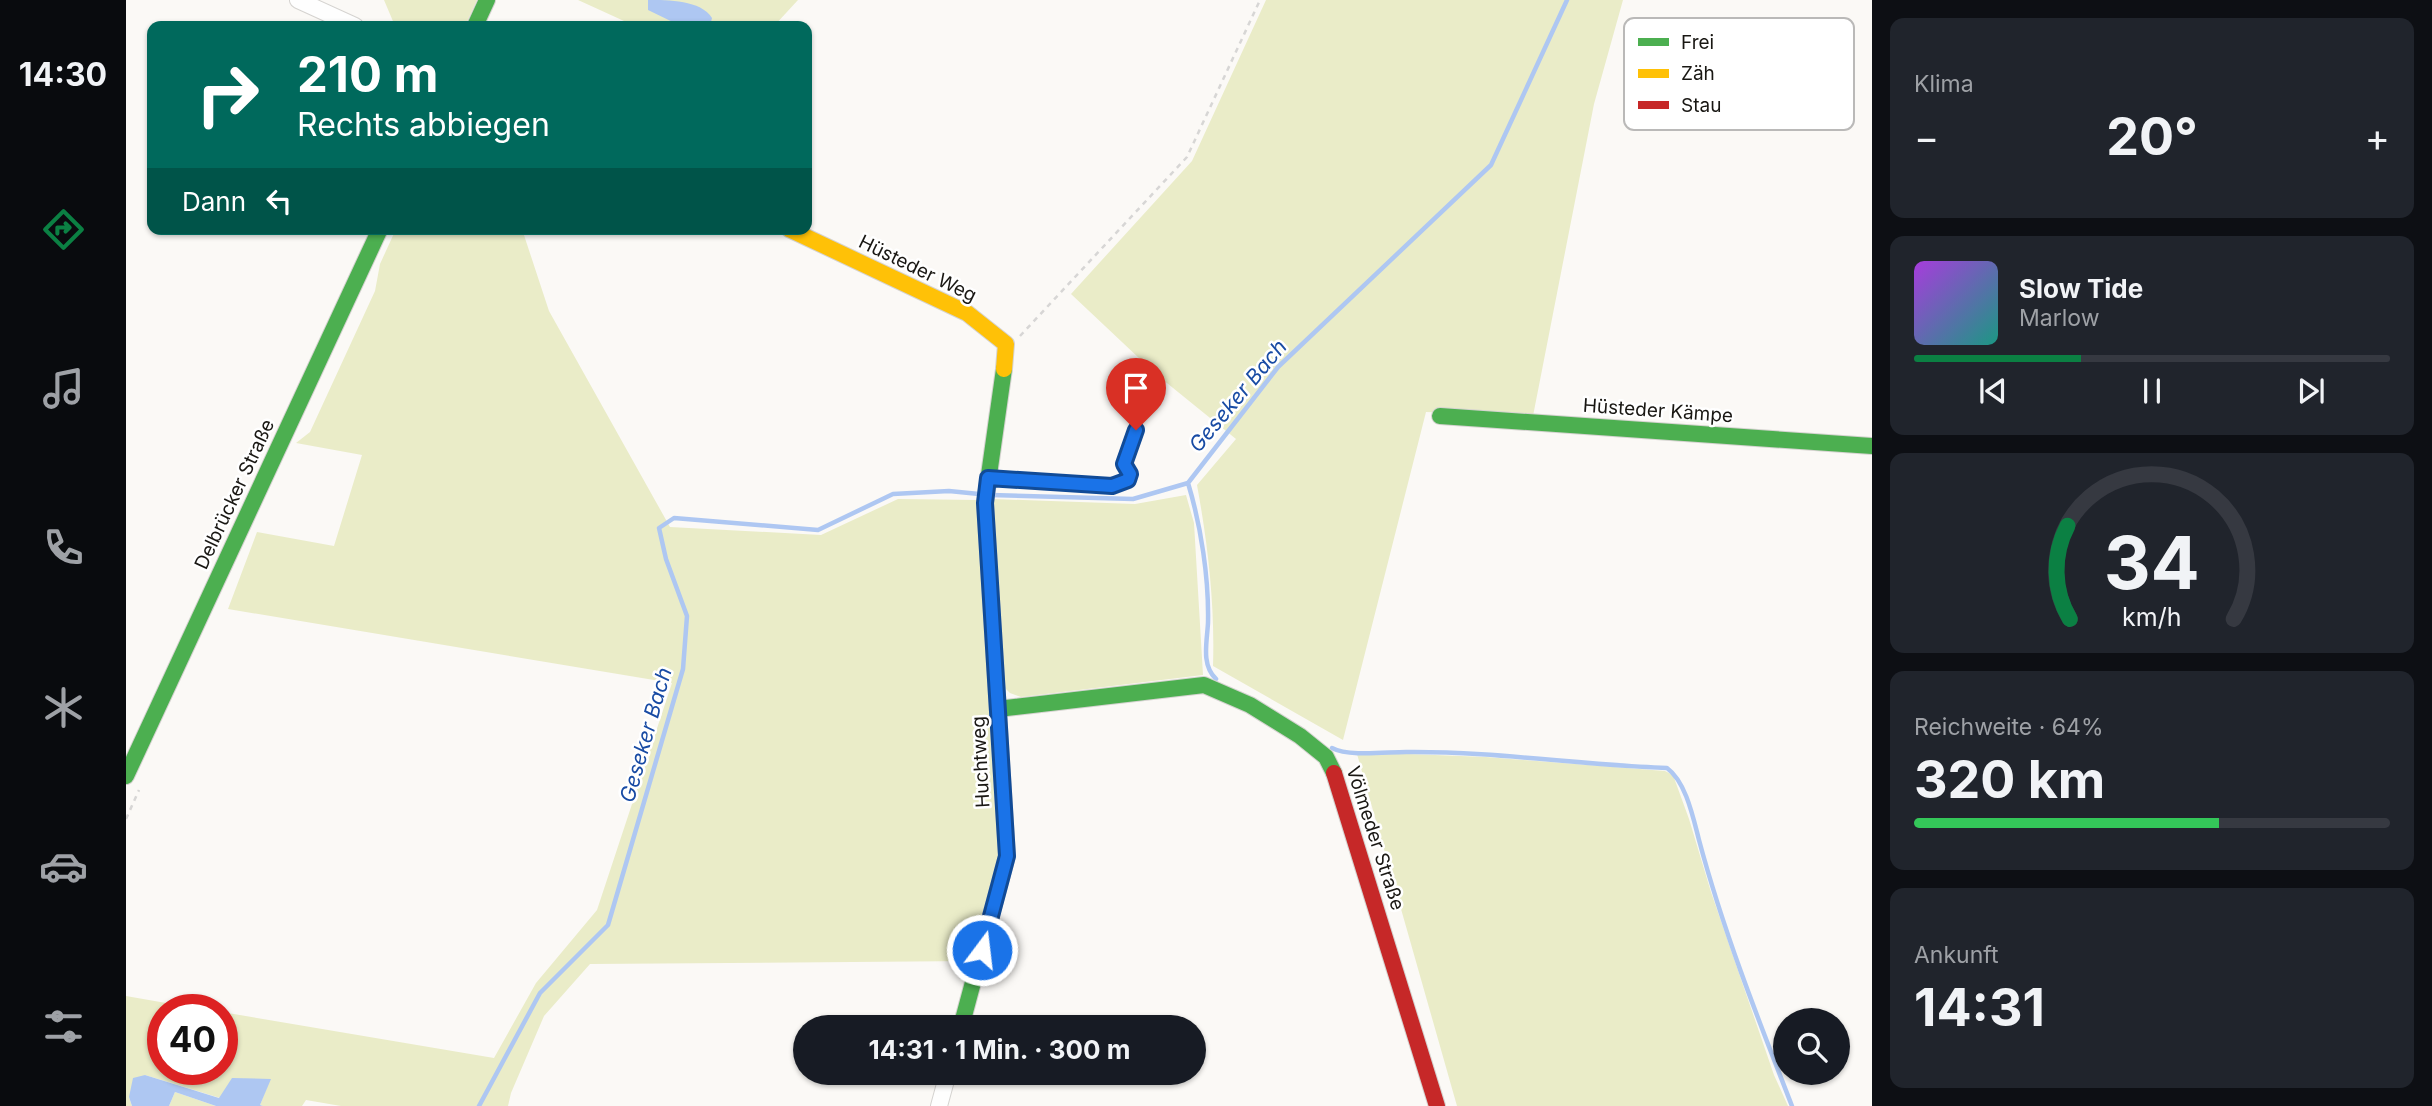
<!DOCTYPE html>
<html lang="de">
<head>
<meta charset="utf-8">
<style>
	:root { --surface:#171b24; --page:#20242c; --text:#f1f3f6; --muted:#9ea1a6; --line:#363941; --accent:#0b8043 }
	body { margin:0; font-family:Inter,sans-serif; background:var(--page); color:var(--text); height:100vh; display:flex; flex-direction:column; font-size:26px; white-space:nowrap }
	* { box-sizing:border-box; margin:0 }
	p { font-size:23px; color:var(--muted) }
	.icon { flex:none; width:38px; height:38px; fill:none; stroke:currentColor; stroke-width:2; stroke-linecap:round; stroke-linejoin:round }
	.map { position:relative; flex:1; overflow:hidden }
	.panel { display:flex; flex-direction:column; gap:18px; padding:18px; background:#0d0f14; width:560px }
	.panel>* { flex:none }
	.hud { position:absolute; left:21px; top:21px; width:665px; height:214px; border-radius:14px; box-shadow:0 2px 5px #0004; background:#00695c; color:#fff; overflow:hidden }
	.controls { position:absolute; left:1647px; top:1008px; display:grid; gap:14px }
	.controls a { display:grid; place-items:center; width:77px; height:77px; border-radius:50%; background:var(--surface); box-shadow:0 2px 5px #0004; font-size:35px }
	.speed { position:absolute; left:21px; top:994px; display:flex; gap:14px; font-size:35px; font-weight:700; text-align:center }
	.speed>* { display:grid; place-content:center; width:91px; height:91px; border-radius:50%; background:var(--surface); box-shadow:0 2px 5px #0004; line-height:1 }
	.speed .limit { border:10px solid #d22; background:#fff; color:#111 }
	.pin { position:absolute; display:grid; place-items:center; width:60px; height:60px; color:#fff; margin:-72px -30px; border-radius:50% 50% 50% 0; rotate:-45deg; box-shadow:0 0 7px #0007 }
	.pin .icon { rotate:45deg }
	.me { position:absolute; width:77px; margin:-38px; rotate:15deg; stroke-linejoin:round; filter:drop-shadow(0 0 5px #0008) }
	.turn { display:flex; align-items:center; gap:24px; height:147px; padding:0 35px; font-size:32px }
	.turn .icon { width:91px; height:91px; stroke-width:2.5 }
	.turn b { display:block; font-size:49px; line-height:60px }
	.then { display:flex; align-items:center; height:66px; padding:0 35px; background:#0003; gap:14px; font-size:26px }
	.big { font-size:52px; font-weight:700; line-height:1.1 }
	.panel .tile { flex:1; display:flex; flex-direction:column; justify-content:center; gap:10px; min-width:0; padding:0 24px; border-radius:14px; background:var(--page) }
	.panel .dial { align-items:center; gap:0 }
	.dial svg { height:182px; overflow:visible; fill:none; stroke:var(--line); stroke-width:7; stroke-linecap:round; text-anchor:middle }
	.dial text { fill:var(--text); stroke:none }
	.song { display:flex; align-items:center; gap:21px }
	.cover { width:84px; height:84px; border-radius:10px; background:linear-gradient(135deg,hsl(280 70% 55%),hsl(170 70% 35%)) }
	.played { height:7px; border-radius:4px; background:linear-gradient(90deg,var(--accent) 35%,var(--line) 35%) }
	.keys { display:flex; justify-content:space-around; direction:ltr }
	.heat { display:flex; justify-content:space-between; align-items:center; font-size:38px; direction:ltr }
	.charge { height:10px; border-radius:5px; background:linear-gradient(90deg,#34c759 64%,var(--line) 0) }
	.trip { position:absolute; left:667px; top:1015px; width:413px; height:70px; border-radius:35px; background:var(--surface); box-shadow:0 2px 5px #0004; font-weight:700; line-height:70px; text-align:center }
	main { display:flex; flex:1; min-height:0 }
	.dock { display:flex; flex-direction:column; width:126px; justify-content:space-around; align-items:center; background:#090b0e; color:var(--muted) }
	.dock .icon { width:49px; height:49px }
	.dock .active { color:var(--accent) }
	.dock b { font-size:32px; color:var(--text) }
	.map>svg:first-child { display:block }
	.green { fill:#eaecc8 }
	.water { fill:#aec7f2 }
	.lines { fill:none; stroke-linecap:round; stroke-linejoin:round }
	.stream { stroke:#aec7f2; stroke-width:4.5 }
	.lane-casing { stroke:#d5d3d0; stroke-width:10 }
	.street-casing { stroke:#d5d3d0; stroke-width:18 }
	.fast-casing { stroke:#d5d3d0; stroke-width:18 }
	.slow-casing { stroke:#d5d3d0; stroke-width:18 }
	.jam-casing { stroke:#d5d3d0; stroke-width:18 }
	.path { stroke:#d7d6d5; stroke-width:2.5; stroke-dasharray:5 5; stroke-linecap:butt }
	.lane { stroke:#fefefe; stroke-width:8 }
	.street { stroke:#fefefe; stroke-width:16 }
	.fast { stroke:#4caf50; stroke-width:16 }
	.slow { stroke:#ffc107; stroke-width:16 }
	.jam { stroke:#c62828; stroke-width:16 }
	.route-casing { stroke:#114b97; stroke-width:18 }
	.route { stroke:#1a73e8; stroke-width:12 }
	.labels { text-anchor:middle; stroke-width:5; stroke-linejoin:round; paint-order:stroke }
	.street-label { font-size:19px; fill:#191713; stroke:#fff }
	.water-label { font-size:21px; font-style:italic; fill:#184ba4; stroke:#fff }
	.key { fill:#fff; stroke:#bab9b8; stroke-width:2 }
	.key-label { font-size:19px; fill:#191713 }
</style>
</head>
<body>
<main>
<nav class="dock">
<b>14:30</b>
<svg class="icon active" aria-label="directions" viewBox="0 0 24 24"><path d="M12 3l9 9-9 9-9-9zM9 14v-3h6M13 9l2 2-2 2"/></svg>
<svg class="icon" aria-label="music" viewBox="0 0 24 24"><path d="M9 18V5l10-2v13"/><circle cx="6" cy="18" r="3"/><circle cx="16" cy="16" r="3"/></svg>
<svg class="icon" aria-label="phone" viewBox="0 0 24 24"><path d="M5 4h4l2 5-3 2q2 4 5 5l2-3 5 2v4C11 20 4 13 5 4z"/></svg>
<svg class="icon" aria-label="climate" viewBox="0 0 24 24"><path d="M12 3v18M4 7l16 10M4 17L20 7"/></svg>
<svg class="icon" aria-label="car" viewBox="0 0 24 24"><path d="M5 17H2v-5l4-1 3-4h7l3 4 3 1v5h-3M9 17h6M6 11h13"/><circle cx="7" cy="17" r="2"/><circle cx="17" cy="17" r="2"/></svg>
<svg class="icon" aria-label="filters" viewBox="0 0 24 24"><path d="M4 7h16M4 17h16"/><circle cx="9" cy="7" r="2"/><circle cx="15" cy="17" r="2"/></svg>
</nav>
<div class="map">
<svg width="1746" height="1106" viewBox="0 0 1746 1106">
	<rect width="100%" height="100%" fill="#fbf9f6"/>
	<path class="green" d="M258,0H351L339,26H269Z
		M452,0H672L648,26H509Z
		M1140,0H1497L1468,104L1407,416L1300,412L1217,740L1087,666C1089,605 1082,545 1071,485L1110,439L1031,375L945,294L1066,161Z
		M270,229H396L423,311L544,527L695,535L772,499L853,500L875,854L847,961L464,964L418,1016L385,1093L382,1106H215L180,1100L176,1106H137L134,1105L144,1079L94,1098L19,1075L3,1097L6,1106H0V996L80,1010H37V1069H96V1012L368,1058L410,983L471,910L546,683L102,609L131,532L208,546L236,455L170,443L184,432L249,291L254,264Z
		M1060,495L1068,523L1077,675L895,697L884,693L878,687L866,499L1009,504Z
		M1231,754H1283L1360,757L1539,771L1547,775L1563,819L1585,892L1648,1075L1662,1106H1331Z
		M49,1092L90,1106H43Z"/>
	<path class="water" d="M522,0C542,0 575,0 586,18L584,26H555L522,10Z
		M19,1075L93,1098L106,1078L145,1079L134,1105L137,1106H90L49,1092L43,1106H6L3,1097L7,1078Z"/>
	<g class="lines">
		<path class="stream" d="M1062,483C1075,526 1083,578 1082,623C1081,642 1075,665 1090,679
			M865,495L1007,499L1062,483L1152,367L1365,165L1441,0
			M1206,748C1223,757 1260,752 1280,752C1367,751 1454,765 1541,768C1560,782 1567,817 1573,840C1597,930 1632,1019 1666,1106
			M353,1106L414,993L482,925L557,669L561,616L540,559L533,528L548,518L692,530L767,494L823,491L853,494"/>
		<defs>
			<path id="lane" d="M864,479L986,486L1002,480L1004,474L998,464L1010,430"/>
			<path id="street" d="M172,0L229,26
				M813,1106L822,1073"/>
			<path id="fast" d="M349,26L361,0
				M1314,416L1746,446
				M872,709L1078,685L1124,705L1174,736L1200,757L1208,773
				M0,776L254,229
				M835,1027L881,856L859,503L878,369"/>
			<path id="slow" d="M663,229L841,313L880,344L878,369"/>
			<path id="jam" d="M1208,773L1311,1106"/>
		</defs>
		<use href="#lane" class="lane-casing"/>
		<use href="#street" class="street-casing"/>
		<use href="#fast" class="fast-casing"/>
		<use href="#slow" class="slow-casing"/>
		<use href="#jam" class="jam-casing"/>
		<path class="path" d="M894,336L1061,157L1134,0
			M0,819L13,790"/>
		<use href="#lane" class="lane"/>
		<use href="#street" class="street"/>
		<use href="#fast" class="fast"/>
		<use href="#slow" class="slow"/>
		<use href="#jam" class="jam"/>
	</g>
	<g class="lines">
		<defs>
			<path id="route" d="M856,950L881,856L859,503L862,478L986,486L1002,480L1004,474L998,464L1010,430"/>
		</defs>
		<use href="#route" class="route-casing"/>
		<use href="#route" class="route"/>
	</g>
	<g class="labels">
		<g class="street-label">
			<text transform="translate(792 268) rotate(26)" y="7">Hüsteder Weg</text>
			<text transform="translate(1532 410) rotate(4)" y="7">Hüsteder Kämpe</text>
			<text transform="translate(108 494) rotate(-65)" y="7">Delbrücker Straße</text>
			<text transform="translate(854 762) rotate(-93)" y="7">Huchtweg</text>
			<text transform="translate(1250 838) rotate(72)" y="7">Völmeder Straße</text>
		</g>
		<g class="water-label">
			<text transform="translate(1112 396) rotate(-50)" y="7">Geseker Bach</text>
			<text transform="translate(520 735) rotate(-74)" y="7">Geseker Bach</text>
		</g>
	</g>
	<rect x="1498" y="18" width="230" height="112" rx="10" class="key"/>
	<rect x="1512" y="38" width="31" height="8" fill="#4caf50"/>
	<rect x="1512" y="69" width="31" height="9" fill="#ffc107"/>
	<rect x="1512" y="101" width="31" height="8" fill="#c62828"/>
	<g class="key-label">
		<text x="1555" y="49">Frei</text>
		<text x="1555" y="80">Zäh</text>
		<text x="1555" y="112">Stau</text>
	</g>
</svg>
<div class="controls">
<a><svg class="icon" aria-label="search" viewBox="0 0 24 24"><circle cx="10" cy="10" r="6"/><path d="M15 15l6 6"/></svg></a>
</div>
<div class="speed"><div class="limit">40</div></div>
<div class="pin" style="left:1010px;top:430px;background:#d93025"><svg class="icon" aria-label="arrive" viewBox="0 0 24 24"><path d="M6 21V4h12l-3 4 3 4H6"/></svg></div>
<svg class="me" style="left:856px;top:950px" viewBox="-20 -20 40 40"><circle r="17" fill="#1a73e8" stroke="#fff" stroke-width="3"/><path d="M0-11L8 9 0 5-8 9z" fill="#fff"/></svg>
<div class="trip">14:31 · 1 Min. · 300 m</div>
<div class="hud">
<div class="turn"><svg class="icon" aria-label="right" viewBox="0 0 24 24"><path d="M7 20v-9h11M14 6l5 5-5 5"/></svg><div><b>210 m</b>Rechts abbiegen</div></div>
<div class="then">Dann<svg class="icon" aria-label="left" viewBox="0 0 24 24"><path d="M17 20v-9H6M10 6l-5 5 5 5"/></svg></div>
</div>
</div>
<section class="panel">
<div class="tile"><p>Klima</p>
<div class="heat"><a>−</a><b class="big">20°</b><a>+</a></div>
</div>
<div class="tile">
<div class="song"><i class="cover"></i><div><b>Slow Tide</b><p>Marlow</p></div></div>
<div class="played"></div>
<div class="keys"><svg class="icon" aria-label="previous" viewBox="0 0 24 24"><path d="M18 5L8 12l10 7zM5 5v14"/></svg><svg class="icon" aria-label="pause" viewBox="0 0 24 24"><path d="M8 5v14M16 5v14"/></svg><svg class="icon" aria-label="next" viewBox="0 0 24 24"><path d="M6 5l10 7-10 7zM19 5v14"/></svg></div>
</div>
<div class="tile dial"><svg viewBox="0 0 100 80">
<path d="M14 69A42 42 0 1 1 86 69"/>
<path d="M14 69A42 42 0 0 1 13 28" stroke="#0b8043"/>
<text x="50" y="56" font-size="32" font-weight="700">34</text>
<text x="50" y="72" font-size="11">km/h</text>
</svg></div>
<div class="tile"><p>Reichweite · 64%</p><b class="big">320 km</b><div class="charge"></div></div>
<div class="tile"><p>Ankunft</p><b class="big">14:31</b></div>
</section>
</main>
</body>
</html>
